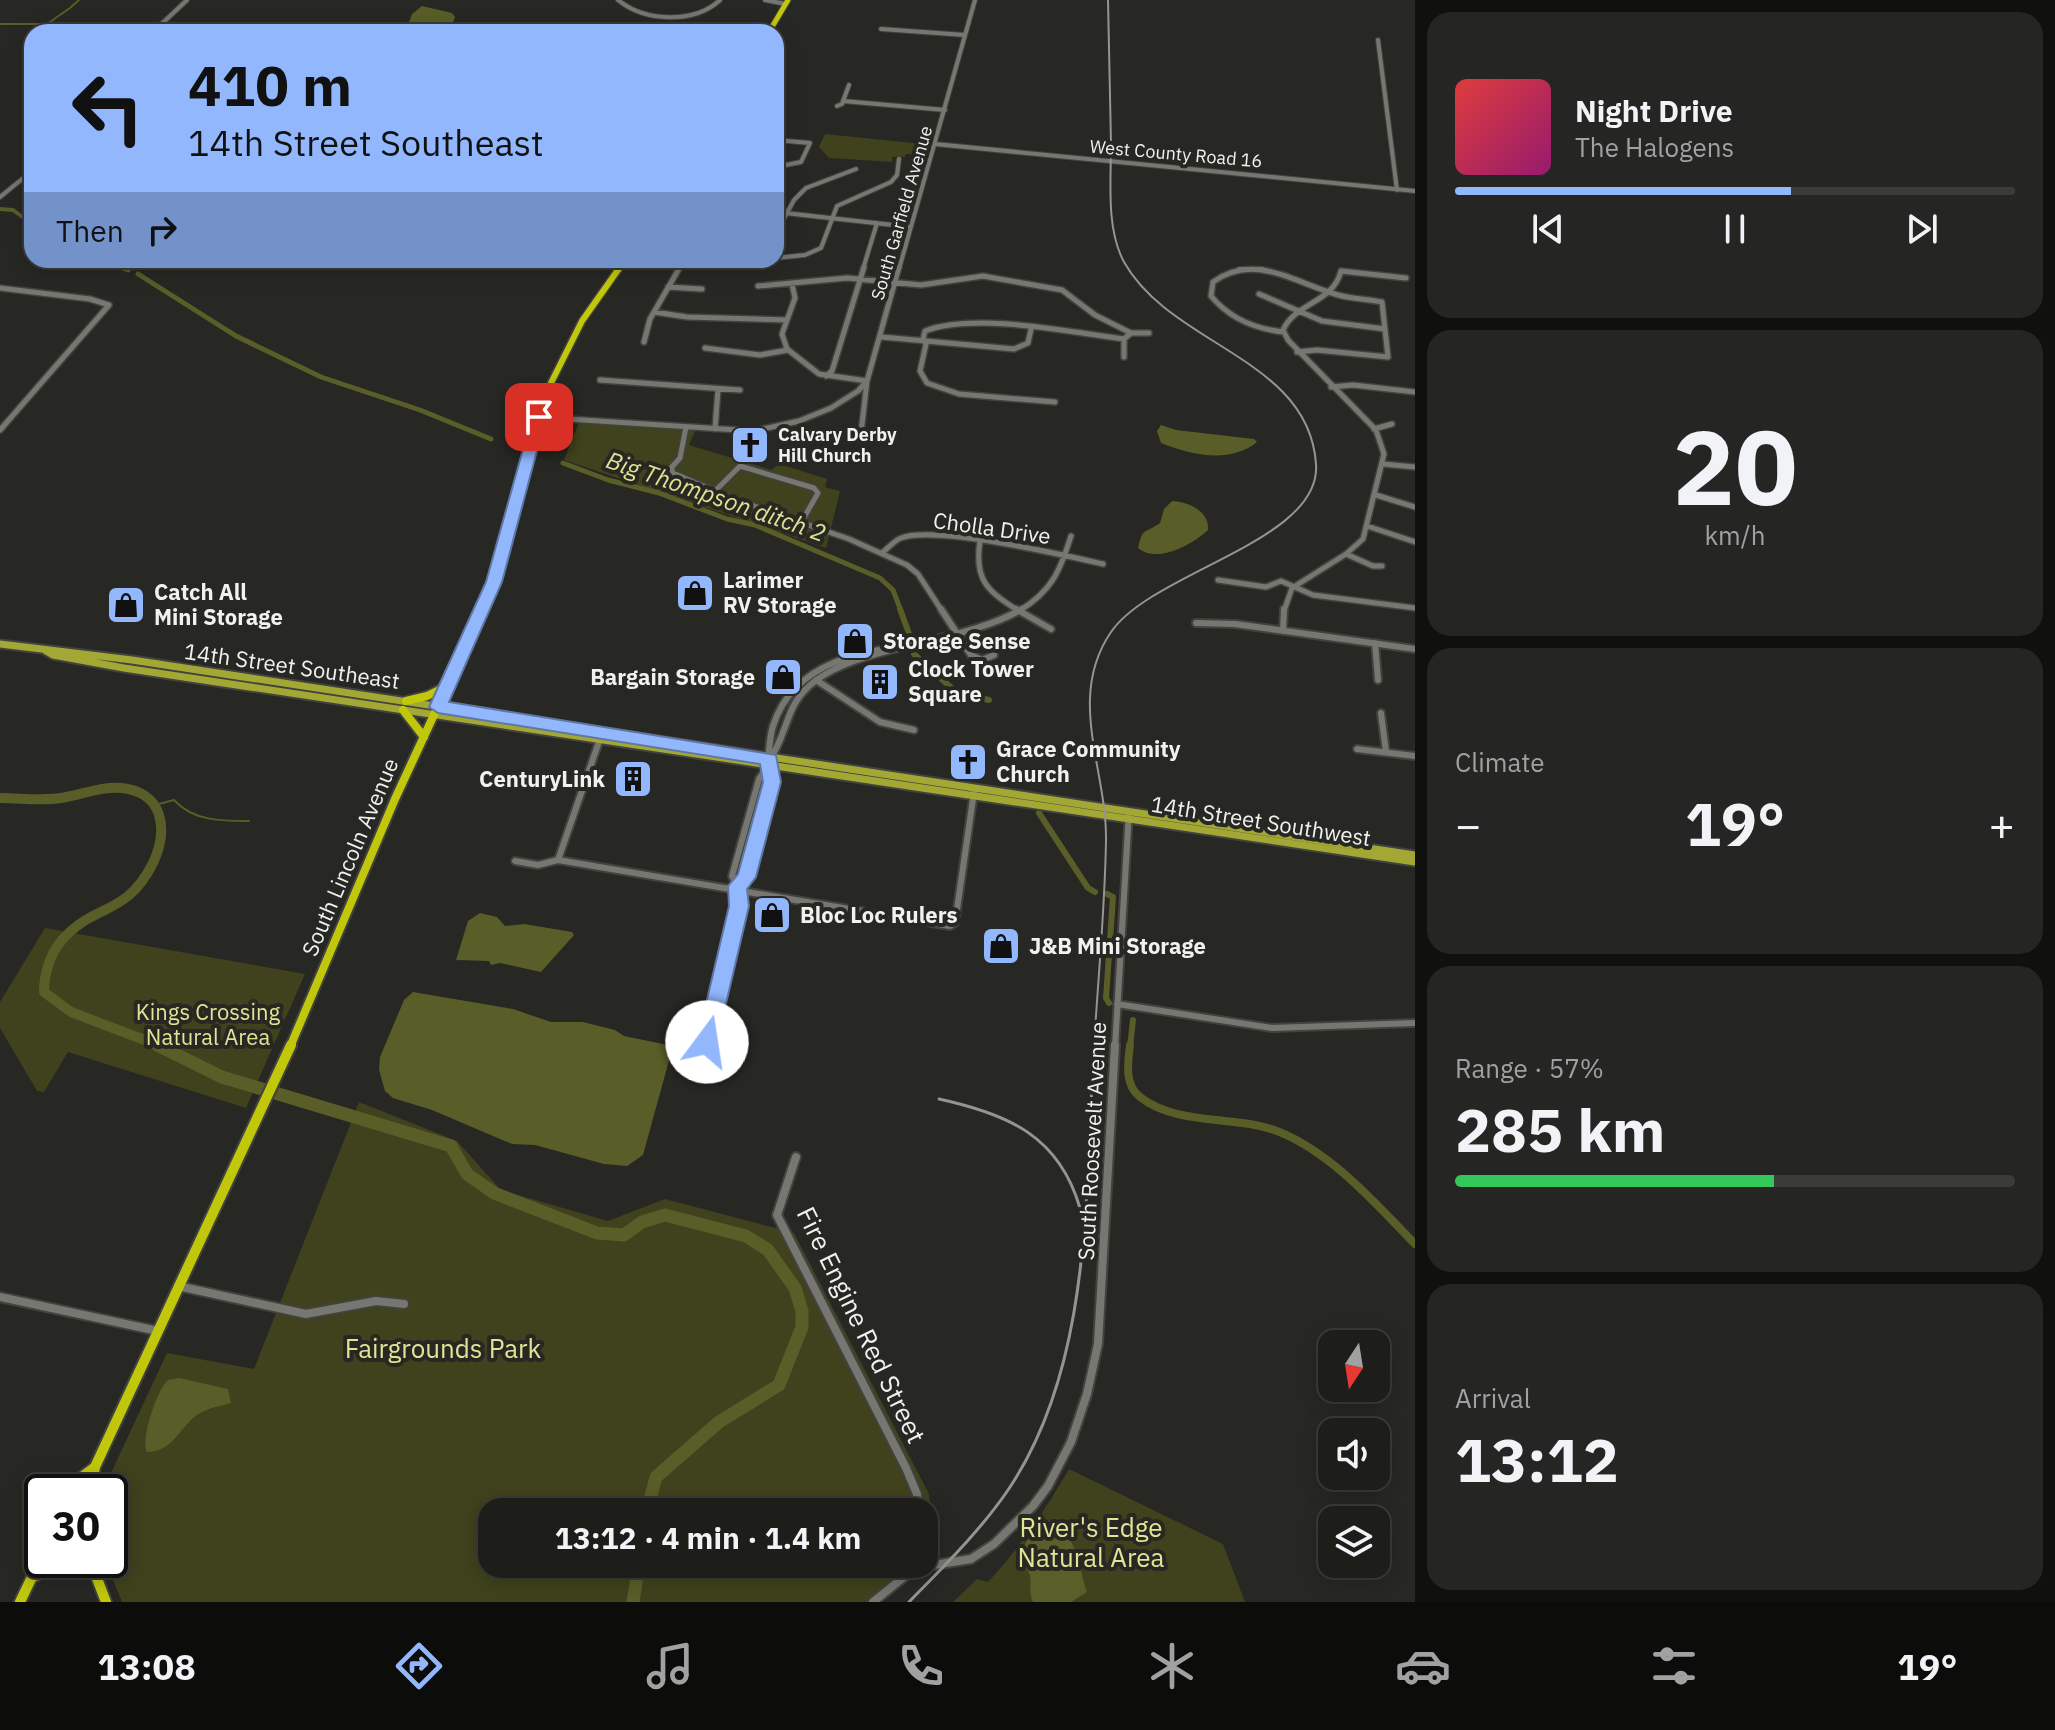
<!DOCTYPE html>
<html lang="en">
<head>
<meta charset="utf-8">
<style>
	:root { --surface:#1d1d1a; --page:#252623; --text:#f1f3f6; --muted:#a0a2a2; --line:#3b3b39; --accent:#92b7fd }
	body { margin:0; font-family:"IBM Plex Sans",sans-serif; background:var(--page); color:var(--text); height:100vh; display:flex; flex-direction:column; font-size:30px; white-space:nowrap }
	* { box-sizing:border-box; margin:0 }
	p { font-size:26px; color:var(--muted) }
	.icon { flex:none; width:44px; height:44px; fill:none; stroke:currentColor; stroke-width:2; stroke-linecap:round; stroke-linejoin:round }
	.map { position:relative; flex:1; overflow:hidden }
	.sheet { display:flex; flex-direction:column; gap:12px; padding:12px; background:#10100e; width:640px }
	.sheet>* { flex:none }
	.hud { position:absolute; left:24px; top:24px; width:760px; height:244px; border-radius:24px; box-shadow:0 4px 20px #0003,0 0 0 2px var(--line); background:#92b7fd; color:#111; overflow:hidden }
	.needle { width:52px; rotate:192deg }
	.controls { position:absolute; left:1318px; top:1330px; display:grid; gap:16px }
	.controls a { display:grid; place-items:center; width:72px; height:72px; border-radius:16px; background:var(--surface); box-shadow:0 4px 20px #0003,0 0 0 2px var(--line); font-size:40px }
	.speed { position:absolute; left:24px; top:1474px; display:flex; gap:16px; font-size:40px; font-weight:700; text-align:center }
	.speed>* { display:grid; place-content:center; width:104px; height:104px; border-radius:50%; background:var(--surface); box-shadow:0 4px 20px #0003,0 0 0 2px var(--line); line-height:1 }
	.speed .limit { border:4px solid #111; border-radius:12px; background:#fff; color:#111 }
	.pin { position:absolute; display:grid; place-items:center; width:68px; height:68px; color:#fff; margin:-34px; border-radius:16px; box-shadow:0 4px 12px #0006 }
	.me { position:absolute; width:88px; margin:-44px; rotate:14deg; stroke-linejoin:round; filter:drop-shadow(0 0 6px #0008) }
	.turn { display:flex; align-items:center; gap:28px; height:168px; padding:0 32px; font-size:36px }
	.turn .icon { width:104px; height:104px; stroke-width:2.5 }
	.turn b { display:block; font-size:56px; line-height:68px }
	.then { display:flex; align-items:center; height:76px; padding:0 32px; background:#0003; gap:16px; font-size:30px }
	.big { font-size:60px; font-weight:700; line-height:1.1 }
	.sheet .tile { flex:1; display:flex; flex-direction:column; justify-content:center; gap:12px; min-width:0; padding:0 28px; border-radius:24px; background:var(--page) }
	.sheet .dial { align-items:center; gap:0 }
	.dial b { font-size:104px; line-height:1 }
	.song { display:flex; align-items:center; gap:24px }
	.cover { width:96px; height:96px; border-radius:12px; background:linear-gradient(135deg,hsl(0 70% 55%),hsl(320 70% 35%)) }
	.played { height:8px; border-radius:4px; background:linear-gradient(90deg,var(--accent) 60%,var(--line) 60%) }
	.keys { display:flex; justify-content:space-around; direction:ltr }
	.heat { display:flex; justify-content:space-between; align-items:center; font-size:44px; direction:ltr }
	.charge { height:12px; border-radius:6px; background:linear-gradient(90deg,#34c759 57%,var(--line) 0) }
	.trip { position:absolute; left:478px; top:1498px; width:460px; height:80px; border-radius:24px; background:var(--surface); box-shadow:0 4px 20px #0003,0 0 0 2px var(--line); font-weight:700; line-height:80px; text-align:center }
	.menu { display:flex; height:128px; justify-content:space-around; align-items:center; background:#0c0c0a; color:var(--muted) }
	.menu .icon { width:56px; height:56px }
	.menu .current { color:var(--accent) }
	.menu b { font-size:36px; color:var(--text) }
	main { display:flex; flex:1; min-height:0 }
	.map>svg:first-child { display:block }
	.green { fill:#3f421c }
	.forest { fill:#5a5e29 }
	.water { fill:#595d28 }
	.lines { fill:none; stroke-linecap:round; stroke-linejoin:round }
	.stream { stroke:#595d28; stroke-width:2 }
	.canal-far3 { stroke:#595d28; stroke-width:4 }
	.canal-far2 { stroke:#595d28; stroke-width:5 }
	.canal-far1 { stroke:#595d28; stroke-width:6 }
	.canal { stroke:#595d28; stroke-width:8 }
	.river-far1 { stroke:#595d28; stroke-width:10 }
	.river { stroke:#595d28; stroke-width:13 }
	.minor-far3-casing { stroke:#42423e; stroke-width:6 }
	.minor-far2-casing { stroke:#42423e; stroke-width:8 }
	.minor-far1-casing { stroke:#42423e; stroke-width:10 }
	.minor-casing { stroke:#42423e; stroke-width:12 }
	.major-casing { stroke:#42423e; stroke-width:11 }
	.highway-far3-casing { stroke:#42423e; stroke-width:7 }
	.highway-far2-casing { stroke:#42423e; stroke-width:9 }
	.highway-far1-casing { stroke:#42423e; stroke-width:12 }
	.highway-casing { stroke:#42423e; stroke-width:14 }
	.minor-far3 { stroke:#767771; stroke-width:4 }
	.minor-far2 { stroke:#767771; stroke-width:5 }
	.minor-far1 { stroke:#767771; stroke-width:6 }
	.minor { stroke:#767771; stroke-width:8 }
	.major { stroke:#a3a834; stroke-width:7 }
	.highway-far3 { stroke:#c1c80b; stroke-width:5 }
	.highway-far2 { stroke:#c1c80b; stroke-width:6 }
	.highway-far1 { stroke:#c1c80b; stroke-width:8 }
	.highway { stroke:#c1c80b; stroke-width:10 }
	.rail-far1 { stroke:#949490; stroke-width:2 }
	.rail { stroke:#949490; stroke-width:3 }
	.route { fill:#92b7fd; stroke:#5f77a4; stroke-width:2 }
	.labels { text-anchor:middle; stroke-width:8; stroke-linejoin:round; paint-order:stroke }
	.far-street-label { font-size:18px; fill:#f1f2ee; stroke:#272723 }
	.far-poi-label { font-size:18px; font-weight:bold; fill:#f1f2ee; stroke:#272723; text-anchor:start }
	.street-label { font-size:22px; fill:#f1f2ee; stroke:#272723 }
	.poi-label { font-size:22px; font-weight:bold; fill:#f1f2ee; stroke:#272723; text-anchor:start }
	.park-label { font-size:22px; fill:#dfe593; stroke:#272723 }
	.water-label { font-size:24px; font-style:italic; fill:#dce391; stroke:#272723 }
	.near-street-label { font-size:26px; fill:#f1f2ee; stroke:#272723 }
	.near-park-label { font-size:26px; fill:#dfe593; stroke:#272723 }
</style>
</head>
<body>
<main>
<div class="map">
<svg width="1415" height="1602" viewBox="0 0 1415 1602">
	<rect width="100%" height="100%" fill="#272723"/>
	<path class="green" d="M825,134L932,145L929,156L906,154L905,157H892V162L829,158L819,147Z
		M579,422L695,431L689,445L771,470L780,464L827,479L825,487L840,491L826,548L564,460Z
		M45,928L305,974L246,1108L68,1052L44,1092L37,1091L0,1028V1002Z
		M359,1102L457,1141L501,1190L608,1221L665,1199L794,1233L929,1494L933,1539L924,1548V1512H492V1564H908L872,1602H122L105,1560H110V1492L103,1490L167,1353L254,1369Z
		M1069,1469L1223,1544L1245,1602H953L977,1579L988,1582C1020,1547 1046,1509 1069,1469Z"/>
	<path class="forest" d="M1049,1521C1077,1532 1078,1566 1087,1592L1071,1602H1033C1028,1592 1032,1585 1030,1576C1029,1571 1025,1568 1024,1564C1018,1544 1034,1529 1049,1521Z"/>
	<path class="water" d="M422,6L452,13L455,17L452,25H408L412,14Z
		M1161,425L1176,430L1254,439L1257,442C1230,464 1191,455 1161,443L1157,431Z
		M1172,501C1188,502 1210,511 1208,530C1192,545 1157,564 1138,548C1143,526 1145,534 1160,523L1164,509Z
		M480,913L497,917L505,926L524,924L572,932L574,935L541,972L500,963L491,965L489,961L456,960L468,921Z
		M413,992L513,1009L551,1022H583L615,1030L624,1036L673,1046L643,1155L627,1166L604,1164L535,1145L512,1144L432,1110L393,1098L385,1091L379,1070L380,1057L404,1000Z
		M179,1378L228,1389L231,1403C217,1407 205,1408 193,1418C178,1432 170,1452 147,1452C140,1441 157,1389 168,1380Z"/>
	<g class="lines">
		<path class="stream" d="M71,7L79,0
			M0,24H47L70,8
			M155,805L174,800C193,821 221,821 249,821"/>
		<path class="canal-far3" d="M0,209L13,210L32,224
			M103,260L125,269"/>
		<path class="canal-far2" d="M120,267L128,270
			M138,274L236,336L321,377L420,410L491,439
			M563,463L608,480L659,493L727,519L755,525L880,578L893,590L901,611"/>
		<path class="canal-far1" d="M900,609L911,639
			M914,654L956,692L989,700
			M1039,813L1088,888L1095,892
			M1107,894L1113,897L1106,998L1109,1003
			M1130,1047L1133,1020"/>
		<path class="canal" d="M1130,1045C1128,1062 1124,1085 1140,1097C1177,1126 1235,1115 1277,1131C1331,1152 1375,1203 1415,1244"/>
		<path class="river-far1" d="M0,798C20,798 41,801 61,798C82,795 101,786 122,788C139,790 154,798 159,815C164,831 160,848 153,863C126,917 94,903 62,940C50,954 44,974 44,992L71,1012L163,1047"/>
		<path class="river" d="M157,1045L222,1077L451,1146L467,1174L494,1193L597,1233L624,1235L642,1222L665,1215L746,1236L768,1250L795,1288L802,1311V1327L779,1385L719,1422L656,1477L647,1512
			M633,1602L639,1564"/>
		<defs>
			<path id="minor-far3" d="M618,0C645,22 694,24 720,0
				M765,0L786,4
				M881,29L965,35
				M153,32L187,0
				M1378,40L1397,190
				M843,101L945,110
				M837,106L842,104L849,85
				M776,140L810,143L801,162L776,167
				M935,144L1415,191
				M0,197L32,171
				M776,212L911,227
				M776,233L794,200L806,188L856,169
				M776,258L805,255L821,248L837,206L891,182L897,175L899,159
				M684,260H755
				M679,269L684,260
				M863,269L877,223
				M899,269L975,0
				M1239,269H1262"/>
			<path id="minor-far2" d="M792,284L795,298L782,334L787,349L819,374L867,381
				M758,286L847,278L921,285L983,276L1062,290L1095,315L1131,333
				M668,287L702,289
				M0,288L90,299L109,305L0,430
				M1259,294L1322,321L1385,329
				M654,312L687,317L787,320
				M1284,332C1255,329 1230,319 1211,296L1213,282C1255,252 1295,283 1338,295C1352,299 1368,299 1382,302L1388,357L1317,350L1297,352
				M882,337L1014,349L1028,343L1031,329
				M1124,339V357
				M644,342L650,319L680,267
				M705,348L760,355L788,350
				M826,376L832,371L864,267
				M600,380L740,390
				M1331,387L1353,385L1415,392
				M1055,402L959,394L927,383L920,371L926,344L923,339L925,331C975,312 1070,332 1124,339L1131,333H1149
				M521,416L754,431L799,421L831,408L858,391L867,381
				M686,427L680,458L671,468L673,473L731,498L849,539L907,565L918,574L942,611
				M715,429L718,390
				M1374,429L1392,424
				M861,433L867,381L899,267
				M1383,464L1415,467
				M715,491L740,466L814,488L818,493L802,521
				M1376,495L1415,507
				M1367,526L1415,542
				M980,541C974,580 987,591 1019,611
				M882,553C888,548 895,540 901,538C935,525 1063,555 1103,564
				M1346,554L1373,566H1382
				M1218,580L1266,587L1281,581L1313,595L1415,608
				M1019,611C1052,591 1060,571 1071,536
				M1284,611L1292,588L1346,554L1363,539L1384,454L1376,430L1288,340L1283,330C1296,302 1333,303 1341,271L1406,278"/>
			<path id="minor-far1" d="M941,609L971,655L982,660L994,655
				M1016,609L1051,629
				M1196,623L1235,624L1415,649
				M1283,631L1284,609
				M1375,643L1378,680
				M816,680L880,722L914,730
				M1381,713L1386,752
				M1357,749L1415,756
				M770,759C786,737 786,708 806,689C850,644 962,645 1022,609
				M558,860L950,926L955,923L974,792
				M558,860L602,733
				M515,861L538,865L558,860
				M737,886L747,877L772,782L768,770
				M1117,1004L1272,1028L1415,1023
				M707,1042L739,906L737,886L732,876L759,779C772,763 767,745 773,726C794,660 865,650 925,644
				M1115,1047L1129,812"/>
			<path id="minor" d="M796,1157L777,1215L906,1468L917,1494L918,1512
				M178,1286L306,1314L376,1301L404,1304
				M0,1297L158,1331
				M873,1602L915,1568L971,1559L994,1544L1033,1506L1048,1486L1071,1442L1087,1394L1098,1344L1115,1045"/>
			<path id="major" d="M0,644L132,660L1415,855
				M46,651L53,655L124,668L1415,862"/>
			<path id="highway-far3" d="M769,32L788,0
				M619,269L625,260"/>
			<path id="highway-far2" d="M482,611L551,383L582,321L620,267"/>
			<path id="highway-far1" d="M406,701L427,696L447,686
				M403,710L424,737
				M290,1047L395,799L483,609"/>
			<path id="highway" d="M73,1492L79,1479L95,1467
				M91,1492L95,1467L291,1045
				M90,1560L106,1602
				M35,1576L57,1560
				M20,1602L42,1556"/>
		</defs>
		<use href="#minor-far3" class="minor-far3-casing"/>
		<use href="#minor-far2" class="minor-far2-casing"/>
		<use href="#minor-far1" class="minor-far1-casing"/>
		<use href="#minor" class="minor-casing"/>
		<use href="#major" class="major-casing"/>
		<use href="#highway-far3" class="highway-far3-casing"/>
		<use href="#highway-far2" class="highway-far2-casing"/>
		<use href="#highway-far1" class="highway-far1-casing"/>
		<use href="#highway" class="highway-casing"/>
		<use href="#minor-far3" class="minor-far3"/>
		<use href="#minor-far2" class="minor-far2"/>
		<use href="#minor-far1" class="minor-far1"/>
		<use href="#minor" class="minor"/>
		<use href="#major" class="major"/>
		<use href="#highway-far3" class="highway-far3"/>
		<use href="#highway-far2" class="highway-far2"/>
		<use href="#highway-far1" class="highway-far1"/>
		<use href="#highway" class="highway"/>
		<path class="rail-far1" d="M1094,1047C1098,978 1105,909 1106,840C1107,769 1066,698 1111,632C1153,571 1322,541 1316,464C1309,358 1171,346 1124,262C1106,229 1111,181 1111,144C1110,96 1109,48 1108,0"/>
		<path class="rail" d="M939,1099C1008,1114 1059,1136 1080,1208
			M909,1602C943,1567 978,1533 1006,1493C1093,1368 1085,1191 1094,1045"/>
	</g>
	<path class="route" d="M539,413L546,417L502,582L449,702L776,755L781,782L756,877L747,889L749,906L717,1042L714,1048L707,1050L700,1048L697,1042L729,906L728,886L738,874L763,782L760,764L438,713L429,707L486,582L532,417Z"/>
	<defs>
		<symbol id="church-square" viewBox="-11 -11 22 22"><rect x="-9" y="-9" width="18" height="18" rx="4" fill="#92b7fd" stroke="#272723"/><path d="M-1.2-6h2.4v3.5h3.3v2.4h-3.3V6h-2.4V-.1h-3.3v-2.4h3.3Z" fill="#111"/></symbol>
		<symbol id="shop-square" viewBox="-11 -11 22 22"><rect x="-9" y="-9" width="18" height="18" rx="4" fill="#92b7fd" stroke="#272723"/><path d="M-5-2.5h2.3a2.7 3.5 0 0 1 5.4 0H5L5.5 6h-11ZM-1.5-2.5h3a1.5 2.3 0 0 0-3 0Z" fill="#111"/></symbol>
		<symbol id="building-square" viewBox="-11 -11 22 22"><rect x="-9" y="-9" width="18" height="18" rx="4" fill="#92b7fd" stroke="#272723"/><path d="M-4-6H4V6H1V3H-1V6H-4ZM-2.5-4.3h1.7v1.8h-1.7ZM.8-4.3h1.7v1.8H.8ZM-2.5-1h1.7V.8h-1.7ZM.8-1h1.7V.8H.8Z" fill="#111"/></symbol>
	</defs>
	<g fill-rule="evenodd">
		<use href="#church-square" x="728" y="423" width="44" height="44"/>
		<use href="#shop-square" x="673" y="571" width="44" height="44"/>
		<use href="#shop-square" x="104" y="583" width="44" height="44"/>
		<use href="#shop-square" x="833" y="619" width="44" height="44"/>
		<use href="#shop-square" x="761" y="655" width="44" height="44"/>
		<use href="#building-square" x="858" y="660" width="44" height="44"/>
		<use href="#church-square" x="946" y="740" width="44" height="44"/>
		<use href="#building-square" x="611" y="757" width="44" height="44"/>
		<use href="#shop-square" x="750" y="893" width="44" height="44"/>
		<use href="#shop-square" x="979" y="924" width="44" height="44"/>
	</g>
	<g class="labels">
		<g class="far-street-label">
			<text transform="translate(1176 154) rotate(5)" y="6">West County Road 16</text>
			<text transform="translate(902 213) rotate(-74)" y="6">South Garfield Avenue</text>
		</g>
		<g class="far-poi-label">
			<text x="778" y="441">Calvary Derby<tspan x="778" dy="21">Hill Church</tspan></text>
		</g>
		<g class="street-label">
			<text transform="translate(992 528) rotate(8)" y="8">Cholla Drive</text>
			<text transform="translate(292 666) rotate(8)" y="8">14th Street Southeast</text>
			<text transform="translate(1261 821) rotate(9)" y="8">14th Street Southwest</text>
			<text transform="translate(350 857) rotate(-67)" y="8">South Lincoln Avenue</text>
			<text transform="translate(1092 1141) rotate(-87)" y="8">South Roosevelt Avenue</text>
		</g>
		<g class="poi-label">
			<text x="723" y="588">Larimer<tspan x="723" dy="25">RV Storage</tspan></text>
			<text x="154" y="600">Catch All<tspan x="154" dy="25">Mini Storage</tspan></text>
			<text x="883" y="649">Storage Sense</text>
			<text x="908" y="677">Clock Tower<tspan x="908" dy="25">Square</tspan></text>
			<text x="755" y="685" text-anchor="end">Bargain Storage</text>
			<text x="996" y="757">Grace Community<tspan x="996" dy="25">Church</tspan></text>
			<text x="605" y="787" text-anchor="end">CenturyLink</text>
			<text x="800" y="923">Bloc Loc Rulers</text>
			<text x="1029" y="954">J&amp;B Mini Storage</text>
		</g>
		<g class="park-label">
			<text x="208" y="1020">Kings Crossing<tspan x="208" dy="25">Natural Area</tspan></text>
		</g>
		<g class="water-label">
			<text transform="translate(716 497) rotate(19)" y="8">Big Thompson ditch 2</text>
		</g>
		<g class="near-street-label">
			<text transform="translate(861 1325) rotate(64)" y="9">Fire Engine Red Street</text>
		</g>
		<g class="near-park-label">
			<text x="443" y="1358">Fairgrounds Park</text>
			<text x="1091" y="1537">River's Edge<tspan x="1091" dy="30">Natural Area</tspan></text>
		</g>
	</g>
</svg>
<div class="controls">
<a><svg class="needle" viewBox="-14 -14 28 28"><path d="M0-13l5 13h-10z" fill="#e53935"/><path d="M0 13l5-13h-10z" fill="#a0a2a2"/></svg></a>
<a><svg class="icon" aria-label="sound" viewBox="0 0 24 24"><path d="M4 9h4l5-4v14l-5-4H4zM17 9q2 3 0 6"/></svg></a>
<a><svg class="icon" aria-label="layers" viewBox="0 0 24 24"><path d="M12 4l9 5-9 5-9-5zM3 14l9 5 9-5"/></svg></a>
</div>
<div class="speed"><div class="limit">30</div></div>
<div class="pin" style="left:539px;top:417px;background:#d93025"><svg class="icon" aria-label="arrive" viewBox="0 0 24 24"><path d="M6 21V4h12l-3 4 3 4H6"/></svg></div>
<svg class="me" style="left:707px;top:1042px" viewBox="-20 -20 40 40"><circle r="19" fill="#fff"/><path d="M0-13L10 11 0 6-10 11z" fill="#92b7fd"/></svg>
<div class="trip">13:12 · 4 min · 1.4 km</div>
<div class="hud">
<div class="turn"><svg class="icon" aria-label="left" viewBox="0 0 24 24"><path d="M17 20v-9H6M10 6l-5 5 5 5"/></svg><div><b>410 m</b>14th Street Southeast</div></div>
<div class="then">Then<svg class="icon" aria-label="right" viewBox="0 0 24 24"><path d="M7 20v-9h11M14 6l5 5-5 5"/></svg></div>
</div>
</div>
<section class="sheet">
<div class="tile">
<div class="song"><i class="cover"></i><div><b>Night Drive</b><p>The Halogens</p></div></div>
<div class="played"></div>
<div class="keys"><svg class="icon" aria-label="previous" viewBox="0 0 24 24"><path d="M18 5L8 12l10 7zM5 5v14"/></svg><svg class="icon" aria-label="pause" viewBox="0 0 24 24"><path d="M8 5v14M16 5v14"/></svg><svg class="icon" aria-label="next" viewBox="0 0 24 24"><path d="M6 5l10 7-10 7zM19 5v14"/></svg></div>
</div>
<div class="tile dial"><b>20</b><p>km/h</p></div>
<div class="tile"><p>Climate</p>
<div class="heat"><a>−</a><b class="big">19°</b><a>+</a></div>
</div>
<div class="tile"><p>Range · 57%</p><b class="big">285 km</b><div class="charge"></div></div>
<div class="tile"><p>Arrival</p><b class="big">13:12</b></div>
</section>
</main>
<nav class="menu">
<b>13:08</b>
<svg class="icon current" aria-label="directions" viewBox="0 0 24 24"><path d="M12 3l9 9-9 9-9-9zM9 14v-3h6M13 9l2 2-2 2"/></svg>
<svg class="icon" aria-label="music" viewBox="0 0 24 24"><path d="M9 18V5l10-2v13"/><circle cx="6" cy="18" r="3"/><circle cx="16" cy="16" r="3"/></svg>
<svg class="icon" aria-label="phone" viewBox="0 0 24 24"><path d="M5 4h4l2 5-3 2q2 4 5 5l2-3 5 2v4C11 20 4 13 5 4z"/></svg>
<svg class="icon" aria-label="climate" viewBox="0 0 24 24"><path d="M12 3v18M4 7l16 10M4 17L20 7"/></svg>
<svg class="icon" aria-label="car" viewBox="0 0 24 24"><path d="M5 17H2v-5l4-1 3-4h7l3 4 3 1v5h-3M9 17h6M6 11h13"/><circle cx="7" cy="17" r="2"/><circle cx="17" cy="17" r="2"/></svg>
<svg class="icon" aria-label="filters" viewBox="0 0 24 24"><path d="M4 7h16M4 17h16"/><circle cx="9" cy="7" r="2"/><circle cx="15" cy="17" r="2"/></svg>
<b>19°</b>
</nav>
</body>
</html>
